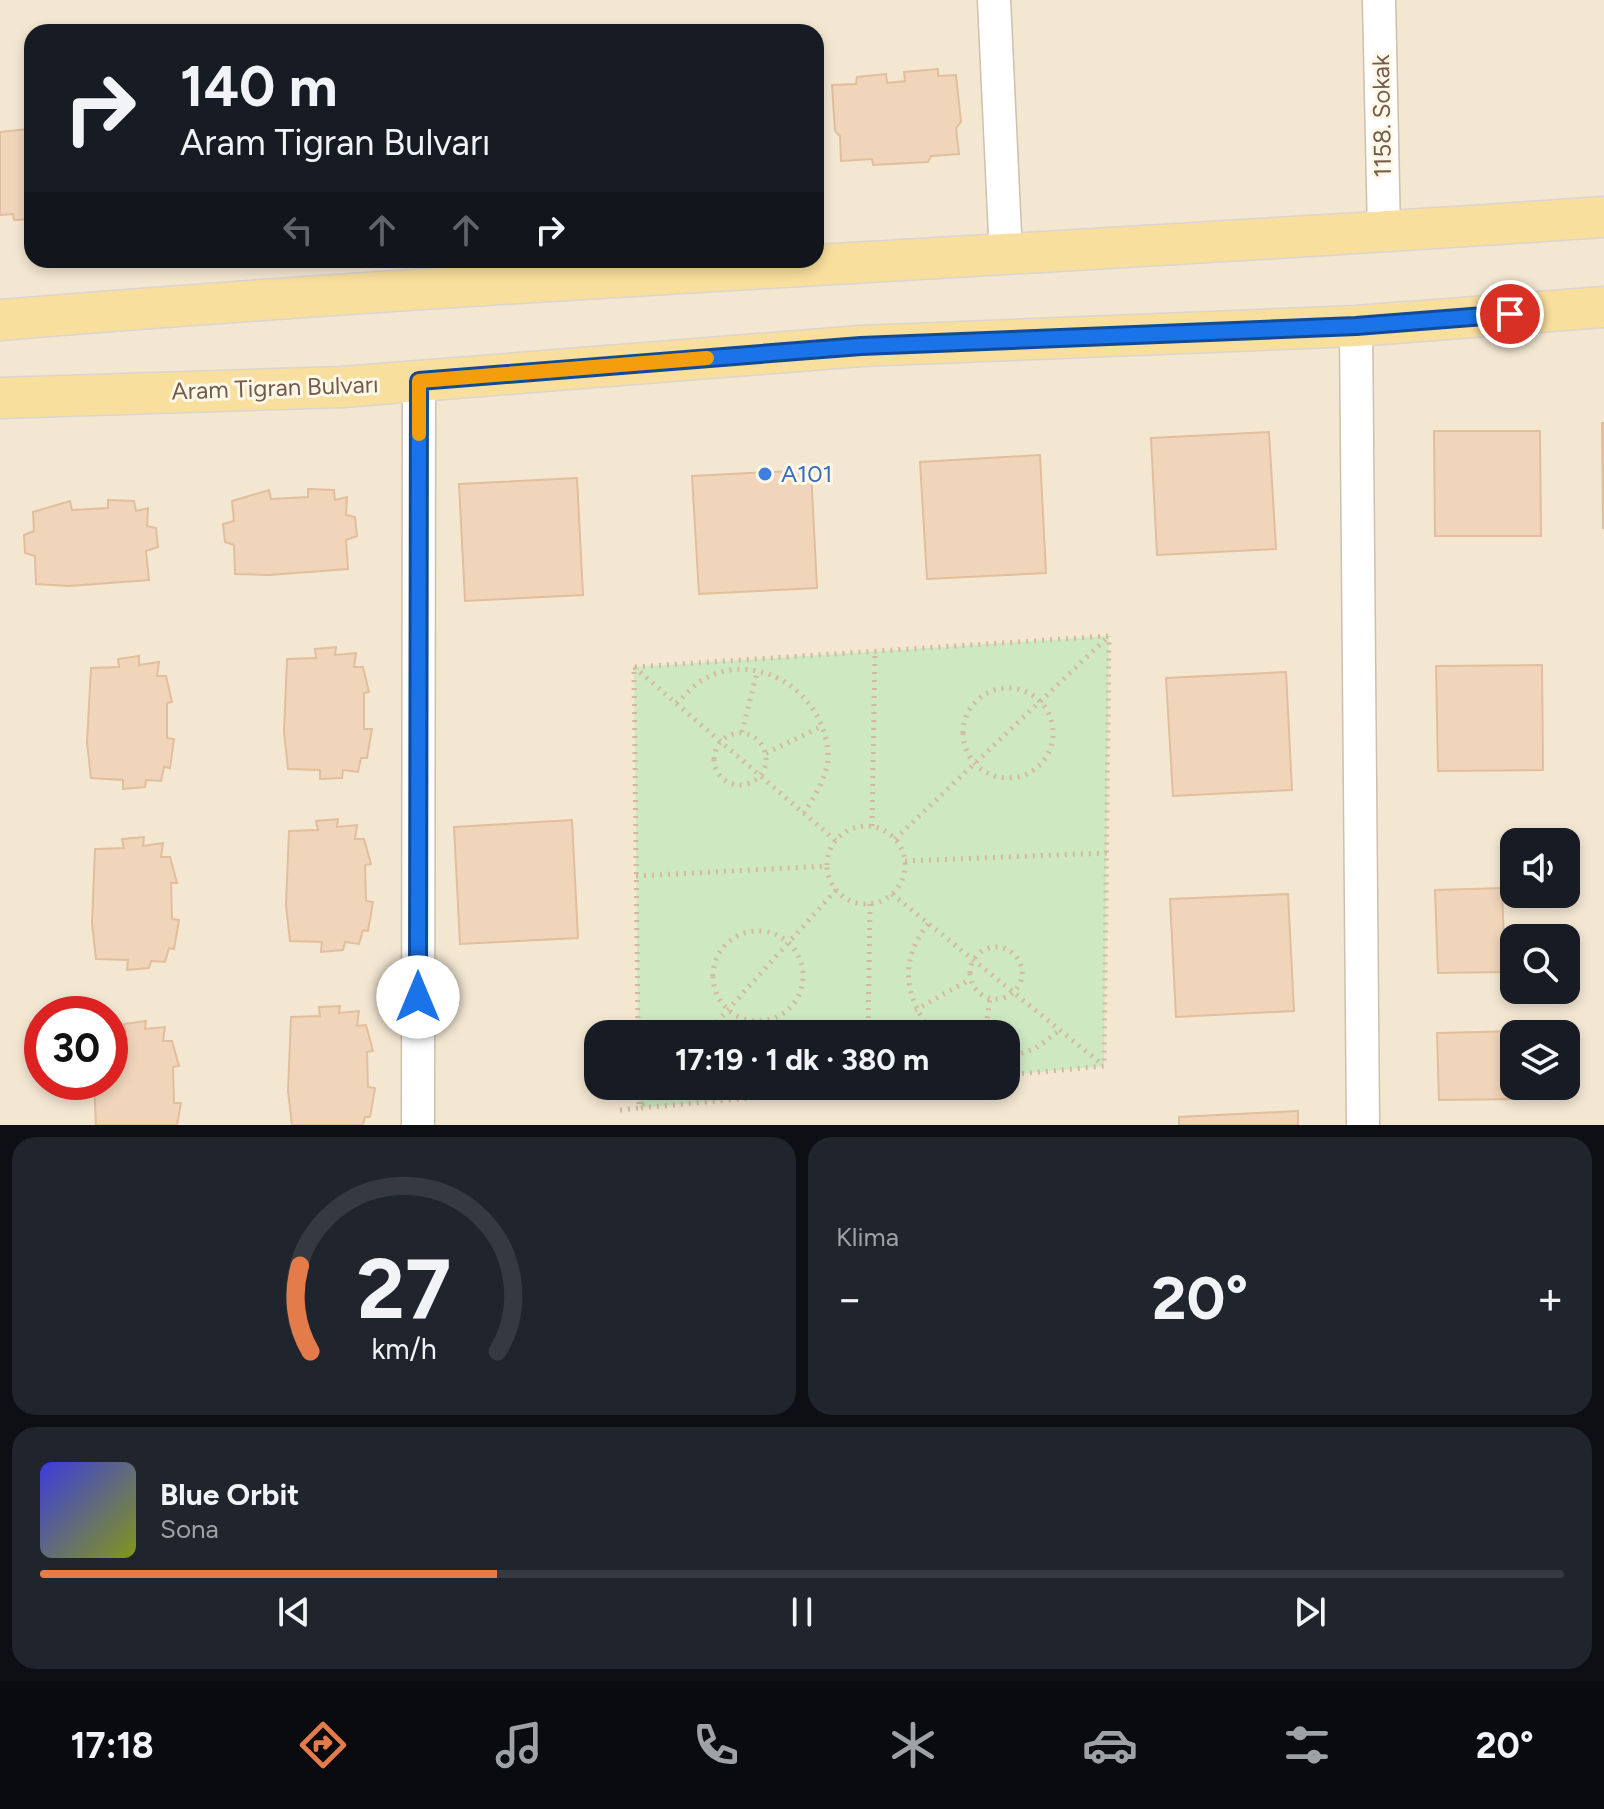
<!DOCTYPE html>
<html lang="tr">
<head>
<meta charset="utf-8">
<style>
	:root { --surface:#171b24; --page:#20242c; --text:#f1f3f6; --muted:#9ea1a6; --line:#363941; --accent:#e37b4b }
	body { margin:0; font-family:Figtree,sans-serif; background:var(--page); color:var(--text); height:100vh; display:flex; flex-direction:column; font-size:30px; white-space:nowrap }
	* { box-sizing:border-box; margin:0 }
	p { font-size:26px; color:var(--muted) }
	.icon { flex:none; width:44px; height:44px; fill:none; stroke:currentColor; stroke-width:2; stroke-linecap:round; stroke-linejoin:round }
	.map { position:relative; height:1125px; overflow:hidden }
	.sheet { display:flex; flex-direction:column; gap:12px; padding:12px; background:#0d0f14; flex:1 }
	.sheet>* { flex:none }
	.banner { position:absolute; left:24px; top:24px; width:800px; height:244px; border-radius:24px; box-shadow:0 4px 12px #0003; background:#171b24; color:var(--text); overflow:hidden }
	.fabs { position:absolute; left:1500px; top:828px; display:grid; gap:16px }
	.fabs a { display:grid; place-items:center; width:80px; height:80px; border-radius:16px; background:var(--surface); box-shadow:0 4px 12px #0003; font-size:40px }
	.speed { position:absolute; left:24px; top:996px; display:flex; gap:16px; font-size:40px; font-weight:700; text-align:center }
	.speed>* { display:grid; place-content:center; width:104px; height:104px; border-radius:50%; background:var(--surface); box-shadow:0 4px 12px #0003; line-height:1 }
	.speed .limit { border:12px solid #d22; background:#fff; color:#111 }
	.pin { position:absolute; display:grid; place-items:center; width:68px; height:68px; color:#fff; margin:-34px; border:4px solid #fff; border-radius:50%; box-shadow:0 2px 8px #0007 }
	.me { position:absolute; width:88px; margin:-44px; rotate:0deg; stroke-linejoin:round; filter:drop-shadow(0 0 6px #0008) }
	.turn { display:flex; align-items:center; gap:28px; height:168px; padding:0 24px; font-size:36px }
	.turn .icon { width:104px; height:104px; stroke-width:2.5 }
	.turn b { display:block; font-size:56px; line-height:68px }
	.lanes { display:flex; align-items:center; height:76px; padding:0 24px; background:#0003; justify-content:center; gap:40px; direction:ltr }
	.lanes .off { opacity:.35 }
	.big { font-size:60px; font-weight:700; line-height:1.1 }
	.sheet .card { flex:1; display:flex; flex-direction:column; justify-content:center; gap:12px; min-width:0; padding:0 28px; border-radius:24px; background:var(--page) }
	.sheet .dial { align-items:center; gap:0 }
	.dial svg { height:208px; overflow:visible; fill:none; stroke:var(--line); stroke-width:7; stroke-linecap:round; text-anchor:middle }
	.dial text { fill:var(--text); stroke:none }
	.song { display:flex; align-items:center; gap:24px }
	.cover { width:96px; height:96px; border-radius:12px; background:linear-gradient(135deg,hsl(240 70% 55%),hsl(70 70% 35%)) }
	.played { height:8px; border-radius:4px; background:linear-gradient(90deg,var(--accent) 30%,var(--line) 30%) }
	.keys { display:flex; justify-content:space-around; direction:ltr }
	.heat { display:flex; justify-content:space-between; align-items:center; font-size:44px; direction:ltr }
	.sheet .tiles { flex:1; display:grid; gap:12px; grid-template-columns:1fr 1fr }
	.card:last-child { grid-column:span 2 }
	.trip { position:absolute; left:584px; top:1020px; width:436px; height:80px; border-radius:24px; background:var(--surface); box-shadow:0 4px 12px #0003; font-weight:700; line-height:80px; text-align:center }
	.tabs { display:flex; height:128px; justify-content:space-around; align-items:center; background:#090b0e; color:var(--muted) }
	.tabs .icon { width:56px; height:56px }
	.tabs .current { color:var(--accent) }
	.tabs b { font-size:36px; color:var(--text) }
	.map>svg:first-child { display:block }
	.residential { fill:#f3e7d2; fill-rule:evenodd }
	.green { fill:#cee9c2 }
	.building { fill:#f0d5bb; stroke:#e2be9c; stroke-width:2 }
	.lines { fill:none; stroke-linecap:round; stroke-linejoin:round }
	.minor-casing { stroke:#cfbfad; stroke-width:35 }
	.major-casing { stroke:#dbd5d0; stroke-width:43 }
	.path { stroke:#d5b99f; stroke-width:5; stroke-dasharray:2 6; stroke-linecap:butt }
	.minor { stroke:#fff; stroke-width:32 }
	.major { stroke:#f9df9d; stroke-width:40 }
	.route-casing { stroke:#114b97; stroke-width:20 }
	.route { stroke:#1a73e8; stroke-width:14 }
	.slow { stroke:#f59e0b; stroke-width:14 }
	.shop-dot { fill:#3f7fe0; stroke:#fff8e9; stroke-width:3 }
	.labels { text-anchor:middle; stroke-width:6; stroke-linejoin:round; paint-order:stroke }
	.street-label { font-size:24px; fill:#735c4a; stroke:#fff8e9 }
	.shop-label { font-size:24px; fill:#366cbe; stroke:#fff8e9; text-anchor:start }
</style>
</head>
<body>
<div class="map">
<svg width="1604" height="1125" viewBox="0 0 1604 1125">
	<rect width="100%" height="100%" fill="#fcf4e3"/>
	<path class="residential" d="M0,0H1604V1125H0ZM32,32H816V260H32ZM1514,842H1566V894H1514ZM1514,938H1566V990H1514ZM42,1014H110V1082H42ZM598,1034H1006V1086H598ZM1514,1034H1566V1086H1514Z"/>
	<path class="green" d="M1109,636L1104,1066L1006,1075V1034H638L634,667Z
		M639,1086H884L639,1108Z"/>
	<path class="building" d="M938,69V76L956,75L961,122L956,128L959,154L931,156L928,162L873,165L872,159L841,161L840,136L835,131L832,85L856,84L857,77L886,74L887,83L905,81L904,72Z
		M27,129L28,138H32V219L14,220L13,214L0,215V132Z
		M1602,423H1604V528H1603Z
		M1434,431H1540L1541,536H1435Z
		M1269,432L1276,549L1157,555L1151,438Z
		M1040,455L1046,573L927,579L920,462Z
		M811,470L817,588L699,594L692,476Z
		M577,478L583,595L465,601L459,484Z
		M308,489L334,490L335,500L347,497L346,515L355,517L357,536L346,540L348,569L269,575L235,574L234,545L225,542L223,524L234,521L232,501L269,490L271,499L308,497Z
		M108,500L134,501L136,511L148,508L147,526L156,528L158,547L146,551L149,580L69,586L36,584L35,556L25,553L24,535L34,531L33,512L70,501L72,510L108,508Z
		M336,647L335,655L356,653L354,667H363L369,692L364,693V729H372L367,758H361L358,772L343,770L342,778L320,779V770L288,769L284,732L287,659L316,658L315,649Z
		M139,656V665L159,662L157,676H166L172,702L167,703V738L174,739L170,768L164,767L161,781L146,780L145,787L123,789V780L91,778L87,742L91,668L119,667L118,659Z
		M1542,665L1543,770L1438,771L1436,666Z
		M1286,672L1292,790L1173,796L1166,678Z
		M338,819L337,827L357,825L355,839H364L371,864L365,865L366,901L373,902L368,931L363,930L359,944L345,942L343,950L321,952L322,942L290,941L286,905L289,831L318,830L316,821Z
		M572,820L578,938L460,944L454,827Z
		M144,837L143,846L163,843L161,857H170L177,883H171L172,919L179,920L174,949L169,948L165,962L151,961L149,968L127,970L128,960L96,959L92,923L95,849L124,848L122,839Z
		M1502,888L1505,972L1438,973L1435,890Z
		M1288,894L1294,1011L1176,1017L1170,899Z
		M340,1006L339,1013L359,1011L357,1026L366,1025L373,1051L367,1052L368,1087L375,1088L370,1117H365L363,1125H292L288,1091L291,1017L320,1016L319,1007Z
		M146,1021L145,1029L165,1027L163,1041H172L179,1066L173,1067L174,1103H181L177,1125H96L94,1082H110V1033L126,1032L124,1024Z
		M1520,1031L1514,1034V1086H1521L1522,1099L1439,1100L1437,1033Z
		M1298,1111V1125H1179V1117Z"/>
	<g class="lines">
		<defs>
			<path id="minor" d="M994,0L1006,256
				M1379,0L1384,232
				M1356,326L1363,1125
				M418,1125L419,381"/>
			<path id="major" d="M0,320C534,276 1069,254 1604,217
				M0,398L342,387L861,346L1356,326L1604,307"/>
		</defs>
		<use href="#minor" class="minor-casing"/>
		<use href="#major" class="major-casing"/>
		<path class="path" d="M634,667L836,841
			M963 733a45 45 0 1 1 90 0a45 45 0 1 1-90 0Z
			M676,703C684,697 691,688 699,682C756,645 827,694 828,756C828,776 814,797 804,813
			M742,732L757,672
			M714 759a26 26 0 1 1 52 0a26 26 0 1 1-52 0Z
			M766,753L823,726
			M872,826L875,651
			M827 865a39 39 0 1 1 78 0a39 39 0 1 1-78 0Z
			M895,839L1109,636
			M905,861L1107,853
			M636,876L827,866
			M892,894L1103,1065
			M928,924C898,962 905,997 933,1034
			M713 976a45 45 0 1 1 90 0a45 45 0 1 1-90 0Z
			M970 973a26 26 0 1 1 52 0a26 26 0 1 1-52 0Z
			M915,1010L971,979
			M638,1034L634,667L1109,636
			M706,1034L836,890
			M868,1034L870,904
			M985,1034L990,998
			M1006,1058L1035,1049L1060,1030
			M1006,1075L1104,1066L1109,636
			M639,1086V1108L884,1086
			M620,1110L639,1108L659,1086"/>
		<use href="#minor" class="minor"/>
		<use href="#major" class="major"/>
	</g>
	<g class="lines">
		<defs>
			<path id="route" d="M418,997L419,381L861,346L1356,326L1510,314"/>
		</defs>
		<use href="#route" class="route-casing"/>
		<use href="#route" class="route"/>
		<path class="slow" d="M419,434V381L707,358"/>
	</g>
	<circle class="shop-dot" cx="765" cy="474" r="8"/>
	<g class="labels">
		<g class="street-label">
			<text transform="translate(1382 116) rotate(-91)" y="8">1158. Sokak</text>
			<text transform="translate(275 388) rotate(-2)" y="8">Aram Tigran Bulvarı</text>
		</g>
		<g class="shop-label">
			<text x="781" y="482">A101</text>
		</g>
	</g>
</svg>
<div class="fabs">
<a><svg class="icon" aria-label="sound" viewBox="0 0 24 24"><path d="M4 9h4l5-4v14l-5-4H4zM17 9q2 3 0 6"/></svg></a>
<a><svg class="icon" aria-label="search" viewBox="0 0 24 24"><circle cx="10" cy="10" r="6"/><path d="M15 15l6 6"/></svg></a>
<a><svg class="icon" aria-label="layers" viewBox="0 0 24 24"><path d="M12 4l9 5-9 5-9-5zM3 14l9 5 9-5"/></svg></a>
</div>
<div class="speed"><div class="limit">30</div></div>
<div class="pin" style="left:1510px;top:314px;background:#d93025"><svg class="icon" aria-label="arrive" viewBox="0 0 24 24"><path d="M6 21V4h12l-3 4 3 4H6"/></svg></div>
<svg class="me" style="left:418px;top:997px" viewBox="-20 -20 40 40"><circle r="19" fill="#fff"/><path d="M0-13L10 11 0 6-10 11z" fill="#1a73e8"/></svg>
<div class="trip">17:19 · 1 dk · 380 m</div>
<div class="banner">
<div class="turn"><svg class="icon" aria-label="right" viewBox="0 0 24 24"><path d="M7 20v-9h11M14 6l5 5-5 5"/></svg><div><b>140 m</b>Aram Tigran Bulvarı</div></div>
<div class="lanes"><svg class="icon off" aria-label="left" viewBox="0 0 24 24"><path d="M17 20v-9H6M10 6l-5 5 5 5"/></svg><svg class="icon off" aria-label="ahead" viewBox="0 0 24 24"><path d="M12 20V5M6 11l6-6 6 6"/></svg><svg class="icon off" aria-label="ahead" viewBox="0 0 24 24"><path d="M12 20V5M6 11l6-6 6 6"/></svg><svg class="icon" aria-label="right" viewBox="0 0 24 24"><path d="M7 20v-9h11M14 6l5 5-5 5"/></svg></div>
</div>
</div>
<section class="sheet">
<div class="tiles">
<div class="card dial"><svg viewBox="0 0 100 80">
<path d="M14 69A42 42 0 1 1 86 69"/>
<path d="M14 69A42 42 0 0 1 10 36" stroke="#e37b4b"/>
<text x="50" y="56" font-size="32" font-weight="700">27</text>
<text x="50" y="72" font-size="11">km/h</text>
</svg></div>
<div class="card"><p>Klima</p>
<div class="heat"><a>−</a><b class="big">20°</b><a>+</a></div>
</div>
<div class="card">
<div class="song"><i class="cover"></i><div><b>Blue Orbit</b><p>Sona</p></div></div>
<div class="played"></div>
<div class="keys"><svg class="icon" aria-label="previous" viewBox="0 0 24 24"><path d="M18 5L8 12l10 7zM5 5v14"/></svg><svg class="icon" aria-label="pause" viewBox="0 0 24 24"><path d="M8 5v14M16 5v14"/></svg><svg class="icon" aria-label="next" viewBox="0 0 24 24"><path d="M6 5l10 7-10 7zM19 5v14"/></svg></div>
</div>
</div>
</section>
<nav class="tabs">
<b>17:18</b>
<svg class="icon current" aria-label="directions" viewBox="0 0 24 24"><path d="M12 3l9 9-9 9-9-9zM9 14v-3h6M13 9l2 2-2 2"/></svg>
<svg class="icon" aria-label="music" viewBox="0 0 24 24"><path d="M9 18V5l10-2v13"/><circle cx="6" cy="18" r="3"/><circle cx="16" cy="16" r="3"/></svg>
<svg class="icon" aria-label="phone" viewBox="0 0 24 24"><path d="M5 4h4l2 5-3 2q2 4 5 5l2-3 5 2v4C11 20 4 13 5 4z"/></svg>
<svg class="icon" aria-label="climate" viewBox="0 0 24 24"><path d="M12 3v18M4 7l16 10M4 17L20 7"/></svg>
<svg class="icon" aria-label="car" viewBox="0 0 24 24"><path d="M5 17H2v-5l4-1 3-4h7l3 4 3 1v5h-3M9 17h6M6 11h13"/><circle cx="7" cy="17" r="2"/><circle cx="17" cy="17" r="2"/></svg>
<svg class="icon" aria-label="filters" viewBox="0 0 24 24"><path d="M4 7h16M4 17h16"/><circle cx="9" cy="7" r="2"/><circle cx="15" cy="17" r="2"/></svg>
<b>20°</b>
</nav>
</body>
</html>
